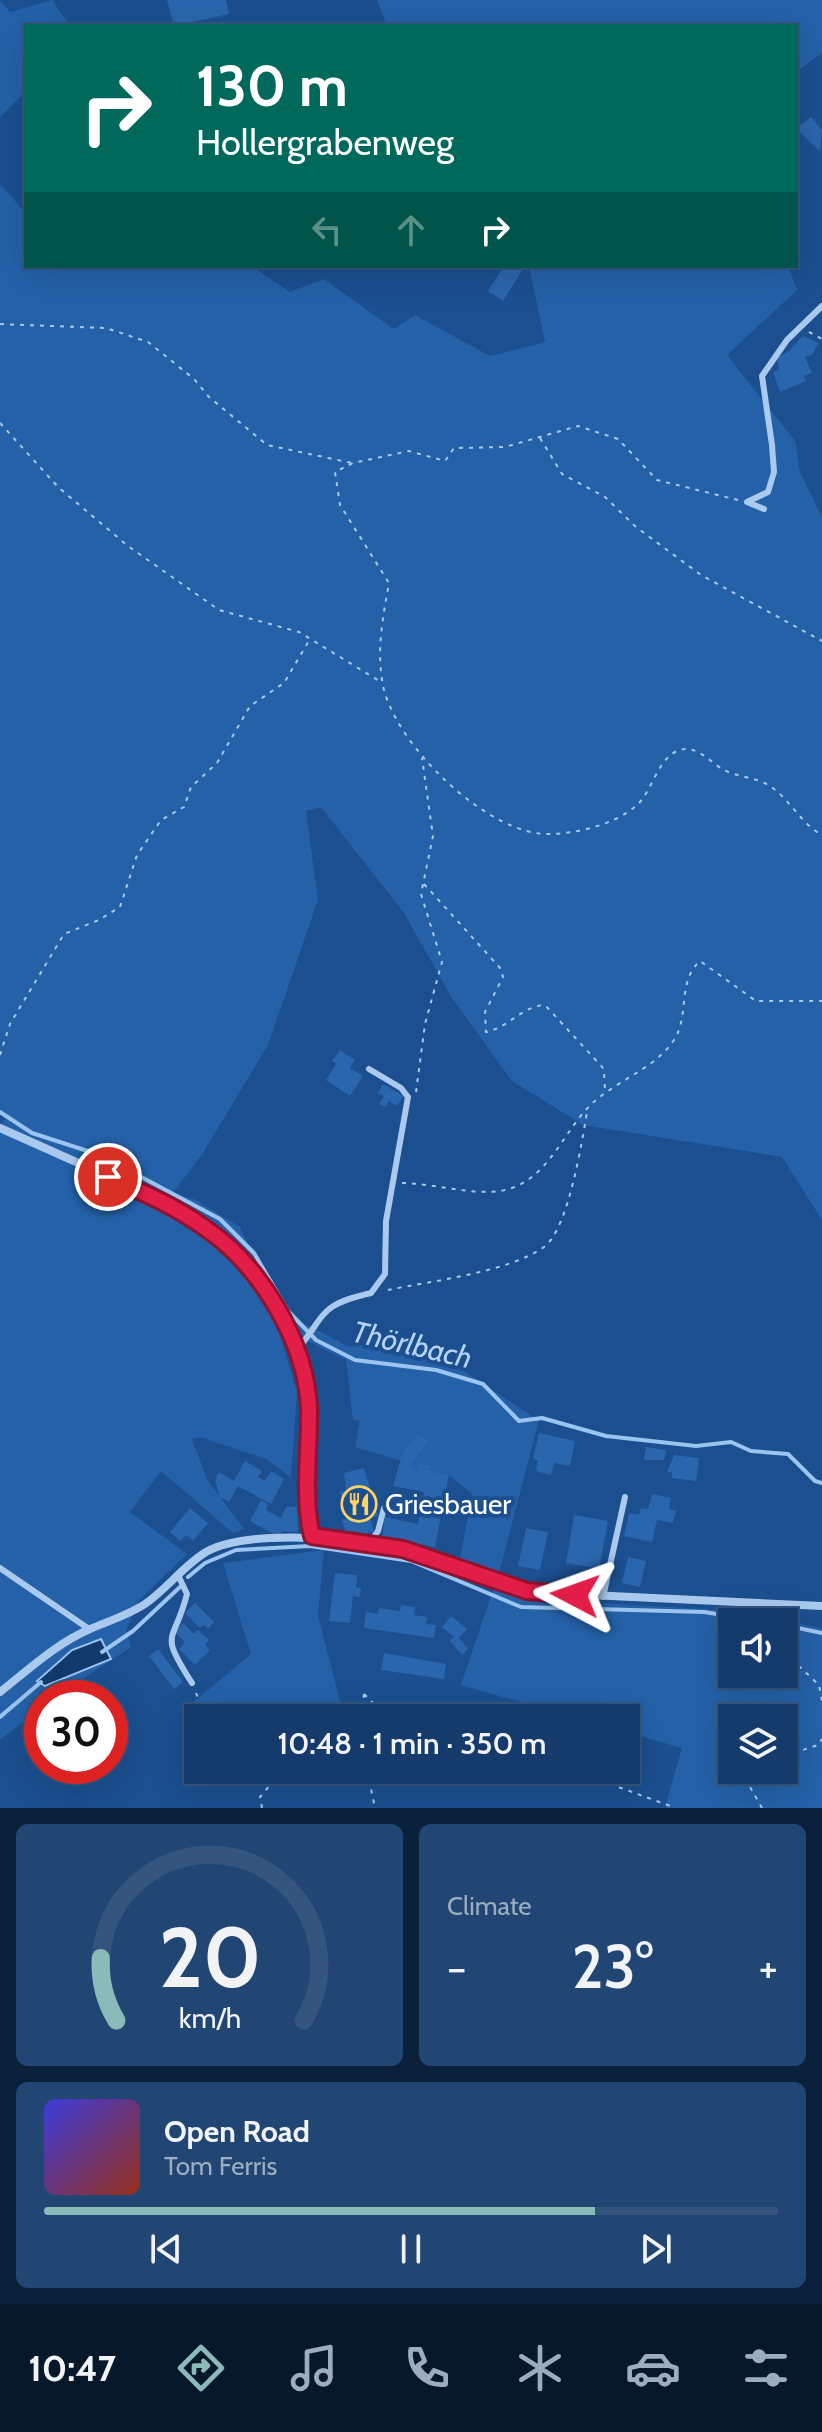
<!DOCTYPE html>
<html lang="en">
<head>
<meta charset="utf-8">
<style>
	:root { --surface:#143b6b; --page:#214673; --text:#f1f3f6; --muted:#9dadc1; --line:#33557e; --accent:#8bbbb9 }
	body { margin:0; font-family:Cabin,sans-serif; background:var(--page); color:var(--text); height:100vh; display:flex; flex-direction:column; font-size:30px; white-space:nowrap }
	* { box-sizing:border-box; margin:0 }
	p { font-size:26px; color:var(--muted) }
	.icon { flex:none; width:44px; height:44px; fill:none; stroke:currentColor; stroke-width:2; stroke-linecap:round; stroke-linejoin:round }
	.map { position:relative; height:1808px; overflow:hidden }
	.panel { display:flex; flex-direction:column; gap:16px; padding:16px; background:#0b203b; flex:1 }
	.panel>* { flex:none }
	.guide { position:absolute; left:24px; top:24px; width:774px; height:244px; border-radius:0px; box-shadow:0 8px 32px #0002,0 0 0 2px var(--line); background:#00695c; color:#fff; overflow:hidden }
	.controls { position:absolute; left:718px; top:1608px; display:grid; gap:16px }
	.controls a { display:grid; place-items:center; width:80px; height:80px; border-radius:0px; background:var(--surface); box-shadow:0 8px 32px #0002,0 0 0 2px var(--line); font-size:40px }
	.speed { position:absolute; left:24px; top:1680px; display:flex; gap:16px; font-size:40px; font-weight:700; text-align:center }
	.speed>* { display:grid; place-content:center; width:104px; height:104px; border-radius:50%; background:var(--surface); box-shadow:0 8px 32px #0002,0 0 0 2px var(--line); line-height:1 }
	.speed .limit { border:12px solid #d22; background:#fff; color:#111 }
	.pin { position:absolute; display:grid; place-items:center; width:68px; height:68px; color:#fff; margin:-34px; border:4px solid #fff; border-radius:50%; box-shadow:0 2px 8px #0007 }
	.me { position:absolute; width:88px; margin:-44px; rotate:274deg; stroke-linejoin:round; filter:drop-shadow(0 0 6px #0008) }
	.turn { display:flex; align-items:center; gap:28px; height:168px; padding:0 40px; font-size:36px }
	.turn .icon { width:104px; height:104px; stroke-width:2.5 }
	.turn b { display:block; font-size:56px; line-height:68px }
	.lanes { display:flex; align-items:center; height:76px; padding:0 40px; background:#0003; justify-content:center; gap:40px; direction:ltr }
	.lanes .off { opacity:.35 }
	.big { font-size:60px; font-weight:600; line-height:1.1 }
	.panel .tile { flex:1; display:flex; flex-direction:column; justify-content:center; gap:12px; min-width:0; padding:0 28px; border-radius:12px; background:var(--page) }
	.panel .dial { align-items:center; gap:0 }
	.dial svg { height:208px; overflow:visible; fill:none; stroke:var(--line); stroke-width:7; stroke-linecap:round; text-anchor:middle }
	.dial text { fill:var(--text); stroke:none }
	.song { display:flex; align-items:center; gap:24px }
	.cover { width:96px; height:96px; border-radius:12px; background:linear-gradient(135deg,hsl(240 70% 55%),hsl(10 70% 35%)) }
	.played { height:8px; border-radius:4px; background:linear-gradient(90deg,var(--accent) 75%,var(--line) 75%) }
	.keys { display:flex; justify-content:space-around; direction:ltr }
	.heat { display:flex; justify-content:space-between; align-items:center; font-size:44px; direction:ltr }
	.panel .tiles { flex:1; display:grid; gap:16px; grid-template-columns:1fr 1fr }
	.tile:last-child { grid-column:span 2 }
	.trip { position:absolute; left:184px; top:1704px; width:456px; height:80px; border-radius:0px; background:var(--surface); box-shadow:0 8px 32px #0002,0 0 0 2px var(--line); font-weight:600; line-height:80px; text-align:center }
	.dock { display:flex; height:128px; justify-content:space-around; align-items:center; background:#08182b; color:var(--muted) }
	.dock .icon { width:56px; height:56px }
	.dock .current { color:var(--accent) }
	.dock b { font-size:36px; color:var(--text) }
	.map>svg:first-child { display:block }
	.green { fill:#2461a8; fill-rule:evenodd }
	.water { fill:#123a6d; stroke:#9cc4f0; stroke-width:2 }
	.lines { fill:none; stroke-linecap:round; stroke-linejoin:round }
	.stream { stroke:#9cc4f0; stroke-width:4 }
	.building { fill:#2a66ad }
	.path { stroke:#a9c9ee; stroke-width:2; stroke-dasharray:4 6; stroke-linecap:butt }
	.lane { stroke:#a9c9ee; stroke-width:6 }
	.street { stroke:#a9c9ee; stroke-width:8 }
	.route-casing { stroke:#92132f; stroke-width:20 }
	.route { stroke:#e11d48; stroke-width:14 }
	.labels { text-anchor:middle; stroke-width:8; stroke-linejoin:round; paint-order:stroke }
	.poi-label { font-size:28px; fill:#fff; stroke:#1b4f8f; text-anchor:start }
	.water-label { font-size:30px; font-style:italic; fill:#b5d3f5; stroke:#1b4f8f }
</style>
</head>
<body>
<div class="map">
<svg width="822" height="1808" viewBox="0 0 822 1808">
	<rect width="100%" height="100%" fill="#1b4f8f"/>
	<path class="green" d="M0,0L10,12L52,0L68,23L66,26H26V91L0,117Z
		M377,0H822V53L796,72V26H387Z
		M0,184L26,213V266H251L290,292L324,279L394,329L415,315L490,356L545,342L529,266H788L797,290L727,355L795,441L800,472L822,517V1220L782,1157L583,1125L512,1081L452,998L404,913L321,807L306,811L318,900L268,1045L203,1153L173,1193L196,1200L240,1227L261,1273L287,1315L350,1347L392,1338L411,1345L438,1344L453,1364L535,1418H542L539,1420L499,1573L460,1558L472,1494L449,1475L430,1471L431,1465L419,1463L417,1470L412,1469L414,1460L429,1441L418,1433L402,1452L401,1461L355,1447L360,1421L353,1420L346,1360L295,1335L282,1341L297,1393L291,1477L266,1459L200,1437L192,1440L208,1481L244,1529L233,1533L161,1471L130,1512L187,1554L140,1599L126,1630L131,1647L54,1698H42V1707L0,1740V1125L6,1118L0,1115ZM101,1639L110,1659L45,1686C55,1659 77,1652 101,1639Z
		M324,1550L318,1615L344,1718H198V1727L184,1710L251,1654L223,1563Z
		M494,1587L532,1599L721,1610L822,1628V1808H665L682,1748L626,1732V1718H577L461,1685ZM732,1622H784V1674H732ZM732,1718H784V1770H732Z"/>
	<path class="water" d="M101,1639L111,1659L45,1686L37,1681L72,1650Z"/>
	<g class="lines">
		<path class="stream" d="M0,1112L32,1133L100,1155L220,1219L254,1253L288,1311L316,1340L355,1360L436,1370L483,1384L519,1421L542,1418L606,1436L696,1446L731,1442L751,1451L788,1454L815,1481L822,1483
			M188,1577L205,1563L236,1550L310,1546L411,1561L521,1607L704,1612L768,1622
			M784,1625L822,1633
			M102,1652L133,1631L180,1587
			M0,1717L41,1682"/>
	</g>
	<path class="building" d="M167,0H226L229,14L174,26Z
		M811,117L822,130L820,151L796,129Z
		M504,266H525L503,301L488,291Z
		M803,336L818,343L813,354L805,357L812,373L804,376L806,381L780,392L773,372L779,370L777,357L788,352Z
		M340,1050L355,1060L350,1068L363,1076L350,1096L326,1080L336,1064L332,1061Z
		M383,1084L403,1096L397,1106L389,1101L385,1107L379,1104L384,1096L378,1093Z
		M418,1433L429,1441L414,1460L412,1469L417,1470L418,1463L431,1465L430,1471L449,1475L435,1547L382,1537L385,1517L418,1524L424,1492L393,1486L403,1451Z
		M539,1433L575,1441L570,1466L554,1463L551,1475L536,1471L538,1460L533,1459Z
		M646,1447L666,1450L664,1460H644Z
		M674,1455L699,1458L696,1481L672,1478V1472H667Z
		M245,1461L262,1471L258,1477L265,1481L271,1471L284,1479L271,1504L238,1486L229,1502L220,1497L215,1480L219,1472L234,1481Z
		M364,1468L378,1516L370,1518L374,1531L355,1537L354,1531L346,1533L342,1520L348,1518L340,1492L346,1490L344,1473Z
		M652,1494L671,1498L669,1509L676,1511L673,1523L657,1520L652,1542L624,1536L629,1513L639,1515L641,1508L648,1509Z
		M261,1500L268,1504L266,1510L281,1518L286,1507L297,1506L298,1532L282,1531L279,1537L250,1521Z
		M190,1508L208,1523L193,1541L186,1535L180,1541L170,1532Z
		M574,1515L608,1521L599,1569L566,1563Z
		M526,1528L548,1532L540,1570L518,1566Z
		M628,1557L646,1561L640,1587L622,1583Z
		M335,1573L357,1575L356,1587L361,1588L360,1597L353,1596L350,1623L329,1621Z
		M195,1603L214,1622L208,1629L204,1625L200,1628L185,1613Z
		M401,1605L415,1607L414,1615L427,1617L426,1624L436,1625L434,1638L364,1628L366,1612L378,1614L379,1608L400,1611Z
		M451,1616L467,1629L459,1638L468,1649L462,1655L450,1641L454,1637L442,1627Z
		M183,1623L194,1634L198,1630L209,1640L205,1645L210,1650L195,1665L179,1649L185,1642L175,1632Z
		M158,1649L183,1682L174,1689L149,1656Z
		M384,1653L446,1664L444,1679L381,1670Z"/>
	<g class="lines">
		<path class="path" d="M0,324L106,328L148,342L194,379L209,397L267,445L352,463
			M809,332L822,339
			M0,423L58,487L128,546L219,610L299,632L381,682
			M540,438L562,474L605,497L636,527L701,575L822,641
			M738,500L657,480L618,439L578,426L505,447L454,448L445,461L409,451L353,463L335,472L340,505L389,583C383,616 377,647 382,680C390,741 489,838 552,834C579,833 616,824 637,805C654,790 659,749 687,749C702,750 711,763 724,770C737,777 756,777 770,786C790,799 800,823 822,835
			M424,884L501,969L503,977L485,1012L486,1032C508,1028 522,1006 545,1005L604,1069L605,1091
			M0,1055L10,1024L64,934L99,920L120,907L137,855L161,820L184,807L191,787L217,763L250,706L284,683L310,639
			M416,1092L425,1024L442,962L421,894L433,836L422,758
			M402,1183C436,1183 480,1199 512,1188C552,1174 566,1125 596,1100C621,1079 656,1067 674,1040C690,1015 677,981 700,961L756,1001H822
			M388,1290C431,1281 509,1272 544,1247C568,1230 582,1142 587,1112
			M772,1622L773,1614
			M784,1652L819,1685L822,1701
			M196,1693L206,1718
			M364,1694L373,1703L411,1706L436,1718
			M363,1718L364,1691
			M784,1756L818,1745L822,1739
			M367,1770L375,1808
			M572,1770L673,1807
			M262,1808L260,1797L276,1778L310,1770
			M762,1808L750,1787L764,1770"/>
		<path class="lane" d="M764,509L747,502L768,492L774,472L772,445L762,376L787,340L822,306
			M298,1349C328,1311 320,1305 371,1293L385,1274L386,1221L408,1097L401,1088L369,1069
			M369,1543L378,1531L384,1508L418,1507
			M0,1568L89,1629
			M178,1575L187,1594C174,1645 158,1630 192,1683
			M603,1597L625,1497"/>
		<path class="street" d="M0,1128L159,1199L207,1228L252,1274L298,1349L306,1376L307,1498L312,1536
			M0,1692C28,1670 57,1643 90,1629C109,1621 128,1615 145,1604C167,1589 183,1566 206,1552C224,1542 251,1539 271,1538C366,1533 439,1561 527,1591L548,1593L822,1606"/>
	</g>
	<g class="lines">
		<defs>
			<path id="route" d="M108,1177C142,1192 175,1206 205,1228C260,1265 306,1342 309,1408C310,1451 302,1494 312,1536L403,1549L527,1591L575,1595"/>
		</defs>
		<use href="#route" class="route-casing"/>
		<use href="#route" class="route"/>
	</g>
	<defs>
		<symbol id="restaurant-ring" viewBox="-11 -11 22 22"><circle r="9.5" fill="#1b4f8f" stroke="#ffd166" stroke-width="1.5"/><path d="M-5-6h1v4h1v-4h1v4h1v-4h1v5L-1.5 .5V6h-2V.5L-5-1ZM5-6V6H3V1.5H1.5Q1.5-4 5-6Z" fill="#ffd166"/></symbol>
	</defs>
	<g fill-rule="evenodd">
		<use href="#restaurant-ring" x="339" y="1484" width="40" height="40"/>
	</g>
	<g class="labels">
		<g class="poi-label">
			<text x="385" y="1514">Griesbauer</text>
		</g>
		<g class="water-label">
			<text transform="translate(412 1345) rotate(13)" y="10">Thörlbach</text>
		</g>
	</g>
</svg>
<div class="controls">
<a><svg class="icon" aria-label="sound" viewBox="0 0 24 24"><path d="M4 9h4l5-4v14l-5-4H4zM17 9q2 3 0 6"/></svg></a>
<a><svg class="icon" aria-label="layers" viewBox="0 0 24 24"><path d="M12 4l9 5-9 5-9-5zM3 14l9 5 9-5"/></svg></a>
</div>
<div class="speed"><div class="limit">30</div></div>
<div class="pin" style="left:108px;top:1177px;background:#d93025"><svg class="icon" aria-label="arrive" viewBox="0 0 24 24"><path d="M6 21V4h12l-3 4 3 4H6"/></svg></div>
<svg class="me" style="left:575px;top:1595px" viewBox="-20 -20 40 40"><path d="M0-17L14 15 0 8-14 15z" fill="#e11d48" stroke="#fff" stroke-width="4"/></svg>
<div class="trip">10:48 · 1 min · 350 m</div>
<div class="guide">
<div class="turn"><svg class="icon" aria-label="right" viewBox="0 0 24 24"><path d="M7 20v-9h11M14 6l5 5-5 5"/></svg><div><b>130 m</b>Hollergrabenweg</div></div>
<div class="lanes"><svg class="icon off" aria-label="left" viewBox="0 0 24 24"><path d="M17 20v-9H6M10 6l-5 5 5 5"/></svg><svg class="icon off" aria-label="ahead" viewBox="0 0 24 24"><path d="M12 20V5M6 11l6-6 6 6"/></svg><svg class="icon" aria-label="right" viewBox="0 0 24 24"><path d="M7 20v-9h11M14 6l5 5-5 5"/></svg></div>
</div>
</div>
<section class="panel">
<div class="tiles">
<div class="tile dial"><svg viewBox="0 0 100 80">
<path d="M14 69A42 42 0 1 1 86 69"/>
<path d="M14 69A42 42 0 0 1 8 45" stroke="#8bbbb9"/>
<text x="50" y="56" font-size="32" font-weight="700">20</text>
<text x="50" y="72" font-size="11">km/h</text>
</svg></div>
<div class="tile"><p>Climate</p>
<div class="heat"><a>−</a><b class="big">23°</b><a>+</a></div>
</div>
<div class="tile">
<div class="song"><i class="cover"></i><div><b>Open Road</b><p>Tom Ferris</p></div></div>
<div class="played"></div>
<div class="keys"><svg class="icon" aria-label="previous" viewBox="0 0 24 24"><path d="M18 5L8 12l10 7zM5 5v14"/></svg><svg class="icon" aria-label="pause" viewBox="0 0 24 24"><path d="M8 5v14M16 5v14"/></svg><svg class="icon" aria-label="next" viewBox="0 0 24 24"><path d="M6 5l10 7-10 7zM19 5v14"/></svg></div>
</div>
</div>
</section>
<nav class="dock">
<b>10:47</b>
<svg class="icon current" aria-label="directions" viewBox="0 0 24 24"><path d="M12 3l9 9-9 9-9-9zM9 14v-3h6M13 9l2 2-2 2"/></svg>
<svg class="icon" aria-label="music" viewBox="0 0 24 24"><path d="M9 18V5l10-2v13"/><circle cx="6" cy="18" r="3"/><circle cx="16" cy="16" r="3"/></svg>
<svg class="icon" aria-label="phone" viewBox="0 0 24 24"><path d="M5 4h4l2 5-3 2q2 4 5 5l2-3 5 2v4C11 20 4 13 5 4z"/></svg>
<svg class="icon" aria-label="climate" viewBox="0 0 24 24"><path d="M12 3v18M4 7l16 10M4 17L20 7"/></svg>
<svg class="icon" aria-label="car" viewBox="0 0 24 24"><path d="M5 17H2v-5l4-1 3-4h7l3 4 3 1v5h-3M9 17h6M6 11h13"/><circle cx="7" cy="17" r="2"/><circle cx="17" cy="17" r="2"/></svg>
<svg class="icon" aria-label="filters" viewBox="0 0 24 24"><path d="M4 7h16M4 17h16"/><circle cx="9" cy="7" r="2"/><circle cx="15" cy="17" r="2"/></svg>
</nav>
</body>
</html>
